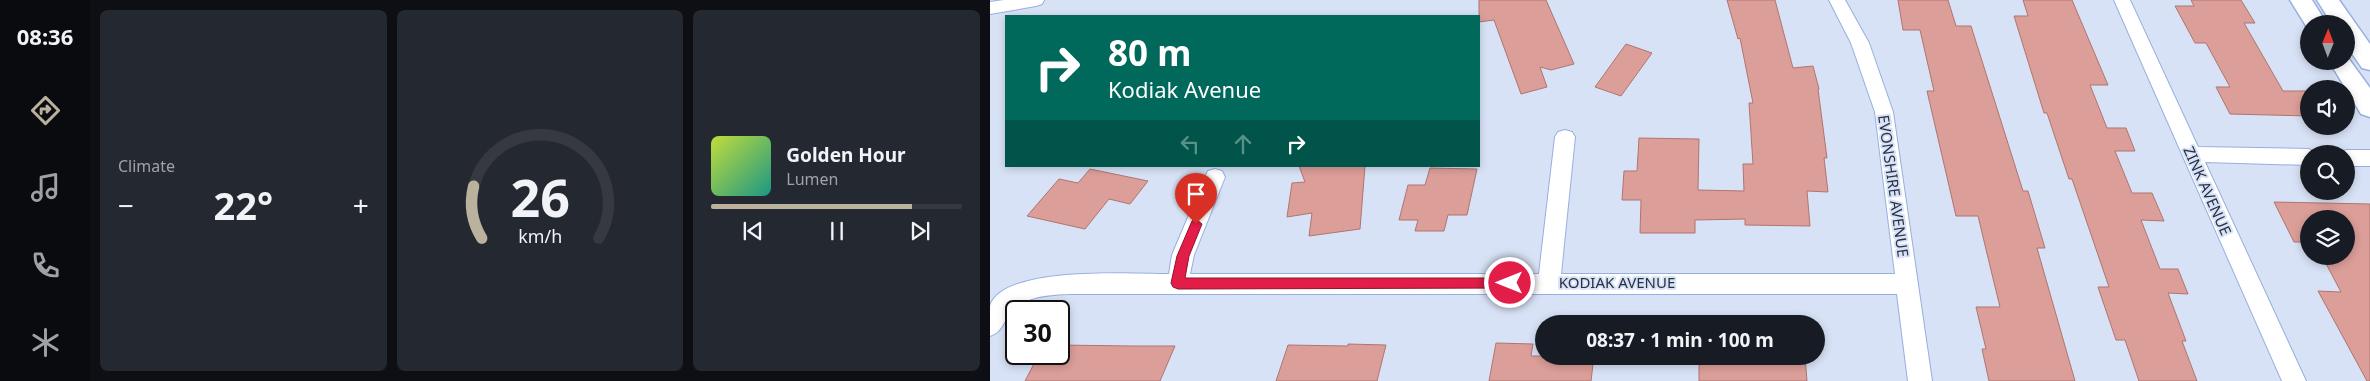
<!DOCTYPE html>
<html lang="en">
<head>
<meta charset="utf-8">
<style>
	:root { --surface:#171b24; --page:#242831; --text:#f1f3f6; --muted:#9ea1a6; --line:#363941; --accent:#bbb29e }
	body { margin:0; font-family:"Noto Sans",sans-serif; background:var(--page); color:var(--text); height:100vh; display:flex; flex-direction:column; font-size:19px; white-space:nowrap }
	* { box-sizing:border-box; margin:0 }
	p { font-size:16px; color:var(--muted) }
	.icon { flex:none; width:28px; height:28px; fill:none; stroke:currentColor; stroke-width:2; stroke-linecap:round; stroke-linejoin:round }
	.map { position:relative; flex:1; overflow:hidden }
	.panel { display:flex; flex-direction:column; gap:10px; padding:10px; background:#0d0f14; width:900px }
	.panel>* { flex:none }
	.banner { position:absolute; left:15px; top:15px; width:475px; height:152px; border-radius:0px; box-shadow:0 2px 8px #0003; background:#00695c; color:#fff; overflow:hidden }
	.needle { width:32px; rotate:1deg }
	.controls { position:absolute; left:1310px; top:15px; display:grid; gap:10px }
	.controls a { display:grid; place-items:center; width:55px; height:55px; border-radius:50%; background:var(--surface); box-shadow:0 2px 8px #0003; font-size:25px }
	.speed { position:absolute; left:15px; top:300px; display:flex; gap:10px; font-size:25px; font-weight:700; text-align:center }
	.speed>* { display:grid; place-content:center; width:65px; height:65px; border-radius:50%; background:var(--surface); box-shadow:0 2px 8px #0003; line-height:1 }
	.speed .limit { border:2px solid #111; border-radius:8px; background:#fff; color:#111 }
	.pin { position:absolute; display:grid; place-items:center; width:42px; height:42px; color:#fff; margin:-51px -21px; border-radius:50% 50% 50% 0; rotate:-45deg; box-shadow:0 0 5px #0007 }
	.pin .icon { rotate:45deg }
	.me { position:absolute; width:55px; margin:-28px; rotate:270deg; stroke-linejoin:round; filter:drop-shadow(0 0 4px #0008) }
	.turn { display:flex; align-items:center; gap:18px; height:105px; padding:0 20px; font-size:22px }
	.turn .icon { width:65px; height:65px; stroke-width:2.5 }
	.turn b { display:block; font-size:35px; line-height:42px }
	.lanes { display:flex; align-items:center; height:48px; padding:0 20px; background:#0003; justify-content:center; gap:25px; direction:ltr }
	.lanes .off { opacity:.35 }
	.big { font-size:38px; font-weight:700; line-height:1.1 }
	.panel .card { flex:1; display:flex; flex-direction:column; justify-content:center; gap:8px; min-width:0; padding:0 18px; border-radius:8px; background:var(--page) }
	.panel .dial { align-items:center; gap:0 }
	.dial svg { height:130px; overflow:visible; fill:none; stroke:var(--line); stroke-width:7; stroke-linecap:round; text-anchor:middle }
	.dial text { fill:var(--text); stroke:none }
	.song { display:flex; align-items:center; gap:15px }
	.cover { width:60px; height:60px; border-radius:8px; background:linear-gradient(135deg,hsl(70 70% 55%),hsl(170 70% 35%)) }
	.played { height:5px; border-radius:2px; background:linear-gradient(90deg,var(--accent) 80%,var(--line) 80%) }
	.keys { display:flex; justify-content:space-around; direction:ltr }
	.heat { display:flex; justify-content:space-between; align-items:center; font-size:28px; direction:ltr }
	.panel .tiles { flex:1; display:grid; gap:10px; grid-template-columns:repeat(3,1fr) }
	.trip { position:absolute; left:545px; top:315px; width:290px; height:50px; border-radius:25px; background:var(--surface); box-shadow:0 2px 8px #0003; font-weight:700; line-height:50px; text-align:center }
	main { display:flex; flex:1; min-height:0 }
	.tabs { display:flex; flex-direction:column; width:90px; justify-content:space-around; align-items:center; background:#090b0e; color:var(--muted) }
	.tabs .icon { width:35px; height:35px }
	.tabs .active { color:var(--accent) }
	.tabs b { font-size:22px; color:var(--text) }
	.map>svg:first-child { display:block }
	.building { fill:#dc9e99; stroke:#af7570 }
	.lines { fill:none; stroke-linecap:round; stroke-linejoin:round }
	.minor-casing { stroke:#97afdf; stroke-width:2 }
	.tertiary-casing { stroke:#97afdf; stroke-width:3 }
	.minor { fill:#fff; fill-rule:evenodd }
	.tertiary { fill:#fff; fill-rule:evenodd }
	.route { fill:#e11d48; stroke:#92132f }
	.labels { text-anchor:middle; stroke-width:4; stroke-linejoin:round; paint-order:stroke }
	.street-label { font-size:15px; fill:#273044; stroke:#d8e2f6 }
</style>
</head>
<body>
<main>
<nav class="tabs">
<b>08:36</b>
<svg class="icon active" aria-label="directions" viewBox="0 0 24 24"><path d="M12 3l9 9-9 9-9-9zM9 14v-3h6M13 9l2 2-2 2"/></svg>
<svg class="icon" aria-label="music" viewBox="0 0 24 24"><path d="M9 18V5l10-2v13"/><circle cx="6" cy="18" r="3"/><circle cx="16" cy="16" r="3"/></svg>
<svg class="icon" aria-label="phone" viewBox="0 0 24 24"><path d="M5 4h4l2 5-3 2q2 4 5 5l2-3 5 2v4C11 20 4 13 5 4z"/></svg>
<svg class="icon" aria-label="climate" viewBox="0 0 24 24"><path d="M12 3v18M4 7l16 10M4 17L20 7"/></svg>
</nav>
<section class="panel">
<div class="tiles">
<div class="card"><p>Climate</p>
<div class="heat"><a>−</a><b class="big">22°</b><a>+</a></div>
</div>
<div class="card dial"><svg viewBox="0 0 100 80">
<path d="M14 69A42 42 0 1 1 86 69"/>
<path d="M14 69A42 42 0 0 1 9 37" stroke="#bbb29e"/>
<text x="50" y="56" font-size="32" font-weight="700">26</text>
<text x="50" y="72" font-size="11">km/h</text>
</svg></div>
<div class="card">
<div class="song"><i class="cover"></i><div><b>Golden Hour</b><p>Lumen</p></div></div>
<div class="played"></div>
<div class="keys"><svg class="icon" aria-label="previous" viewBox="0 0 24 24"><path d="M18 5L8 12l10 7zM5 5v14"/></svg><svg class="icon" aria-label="pause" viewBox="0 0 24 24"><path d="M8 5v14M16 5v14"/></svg><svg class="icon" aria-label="next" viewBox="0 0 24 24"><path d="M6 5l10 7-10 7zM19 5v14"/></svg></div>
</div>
</div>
</section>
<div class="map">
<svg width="1380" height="381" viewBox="0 0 1380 381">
	<rect width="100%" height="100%" fill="#d8e2f6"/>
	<path class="building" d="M489,0H556L584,64L561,70L550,67L557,87L531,94L504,20L489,22Z
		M737,0H785L803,68L823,66L829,89H828L837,158H834L838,192L817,191L820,226L755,225V219L705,220V233H650L651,200H632L634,171H647L649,138L709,139L708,190L754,191L753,164H763L759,103H763L750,38L748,39Z
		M908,0H958L966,26H981L1033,191H1038L1055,248H1047L1085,381H999L992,349H996L986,307H1010L1000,266L988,216H966L937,91H944L930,30H913Z
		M1033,0H1082L1118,85H1100L1117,128H1136L1145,151H1125L1142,193H1162L1174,221L1151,220L1170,269H1188L1198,294L1178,293L1196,341H1192L1207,381H1149L1135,340H1126L1108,287H1119L1082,179H1079L1057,113H1054L1024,16H1038Z
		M1201,0H1251L1265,23H1254L1293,91H1319V116L1240,114L1226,87H1240L1216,43H1205L1185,6H1204Z
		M636,44L662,53L631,96L605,87Z
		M309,166H375L370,229L319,236L322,213L297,217L302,183L315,182Z
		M440,168L487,169L477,215H458L454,231H425L428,220H409L418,185H435Z
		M100,169L158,181L140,204L119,199L95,229L37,216L69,179L88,183Z
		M1284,202L1380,204V381H1377L1328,291L1351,292L1332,256H1356V219H1319V242H1304Z
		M506,343L543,344L541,356H604L601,381H499Z
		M358,344L396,345L387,381H286L298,345L358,346Z
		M69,345L142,346H185L170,381H35L49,354H69Z
		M709,356H815L817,381H709Z"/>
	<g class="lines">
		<defs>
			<path id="minor" d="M14,0H54L52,4L46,6L0,14V2Z
				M839,0H855L879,43L903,112L942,381H918L907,294H79C59,295 34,296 20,313C13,323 12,332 0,336C0,327 0,314 0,306C12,265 145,274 179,274L182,255L215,177L218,171L225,169L232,171L235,177L204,255L200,274H549L565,137L568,132L575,130L582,132L585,137L571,274H905L885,112L861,43Z
				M1124,0H1140L1208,147L1319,149L1327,154H1319V165L1215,162L1316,381H1292Z
				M1356,150H1380V166H1356V154H1349Z"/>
			<path id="tertiary" d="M1300,0H1322L1337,24H1319L1318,29Z
				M1327,0H1349L1380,44V70L1372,68L1356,45V24H1342Z
				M1356,55L1380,88V117L1371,114L1339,61H1356Z"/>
		</defs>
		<use href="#minor" class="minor-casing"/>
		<use href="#tertiary" class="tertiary-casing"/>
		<use href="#minor" class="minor"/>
		<use href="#tertiary" class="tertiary"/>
	</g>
	<path class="route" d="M206,219L212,224L199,256L195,278H520L524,279L526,283L524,287L520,288L188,289L183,287L181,283L187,256L202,221Z"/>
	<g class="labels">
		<g class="street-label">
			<text transform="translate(903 186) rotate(82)" y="5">EVONSHIRE AVENUE</text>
			<text transform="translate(1217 191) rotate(66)" y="5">ZINK AVENUE</text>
			<text x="627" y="288">KODIAK AVENUE</text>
		</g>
	</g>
</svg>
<div class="controls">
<a><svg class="needle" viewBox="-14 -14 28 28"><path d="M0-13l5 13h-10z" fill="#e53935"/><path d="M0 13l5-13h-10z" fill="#9ea1a6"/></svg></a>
<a><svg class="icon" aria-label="sound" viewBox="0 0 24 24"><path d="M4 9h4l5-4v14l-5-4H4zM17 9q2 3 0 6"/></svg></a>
<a><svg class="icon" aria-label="search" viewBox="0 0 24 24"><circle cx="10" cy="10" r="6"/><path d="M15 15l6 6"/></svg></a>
<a><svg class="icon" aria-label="layers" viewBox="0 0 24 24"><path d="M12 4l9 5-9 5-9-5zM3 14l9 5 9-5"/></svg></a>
</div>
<div class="speed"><div class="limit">30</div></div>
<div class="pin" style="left:206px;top:224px;background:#d93025"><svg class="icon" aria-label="arrive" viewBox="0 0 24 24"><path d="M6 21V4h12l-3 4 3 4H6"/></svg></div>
<svg class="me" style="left:520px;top:283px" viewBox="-20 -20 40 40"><circle r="17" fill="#e11d48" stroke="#fff" stroke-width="3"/><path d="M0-11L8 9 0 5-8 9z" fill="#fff"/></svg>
<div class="trip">08:37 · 1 min · 100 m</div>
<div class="banner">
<div class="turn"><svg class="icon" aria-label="right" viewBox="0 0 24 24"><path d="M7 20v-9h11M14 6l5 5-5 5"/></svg><div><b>80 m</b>Kodiak Avenue</div></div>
<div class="lanes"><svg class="icon off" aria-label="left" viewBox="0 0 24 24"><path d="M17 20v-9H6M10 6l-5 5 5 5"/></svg><svg class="icon off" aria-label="ahead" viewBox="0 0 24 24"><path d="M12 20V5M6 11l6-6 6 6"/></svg><svg class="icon" aria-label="right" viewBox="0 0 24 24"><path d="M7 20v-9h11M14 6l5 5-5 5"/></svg></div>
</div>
</div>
</main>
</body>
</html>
